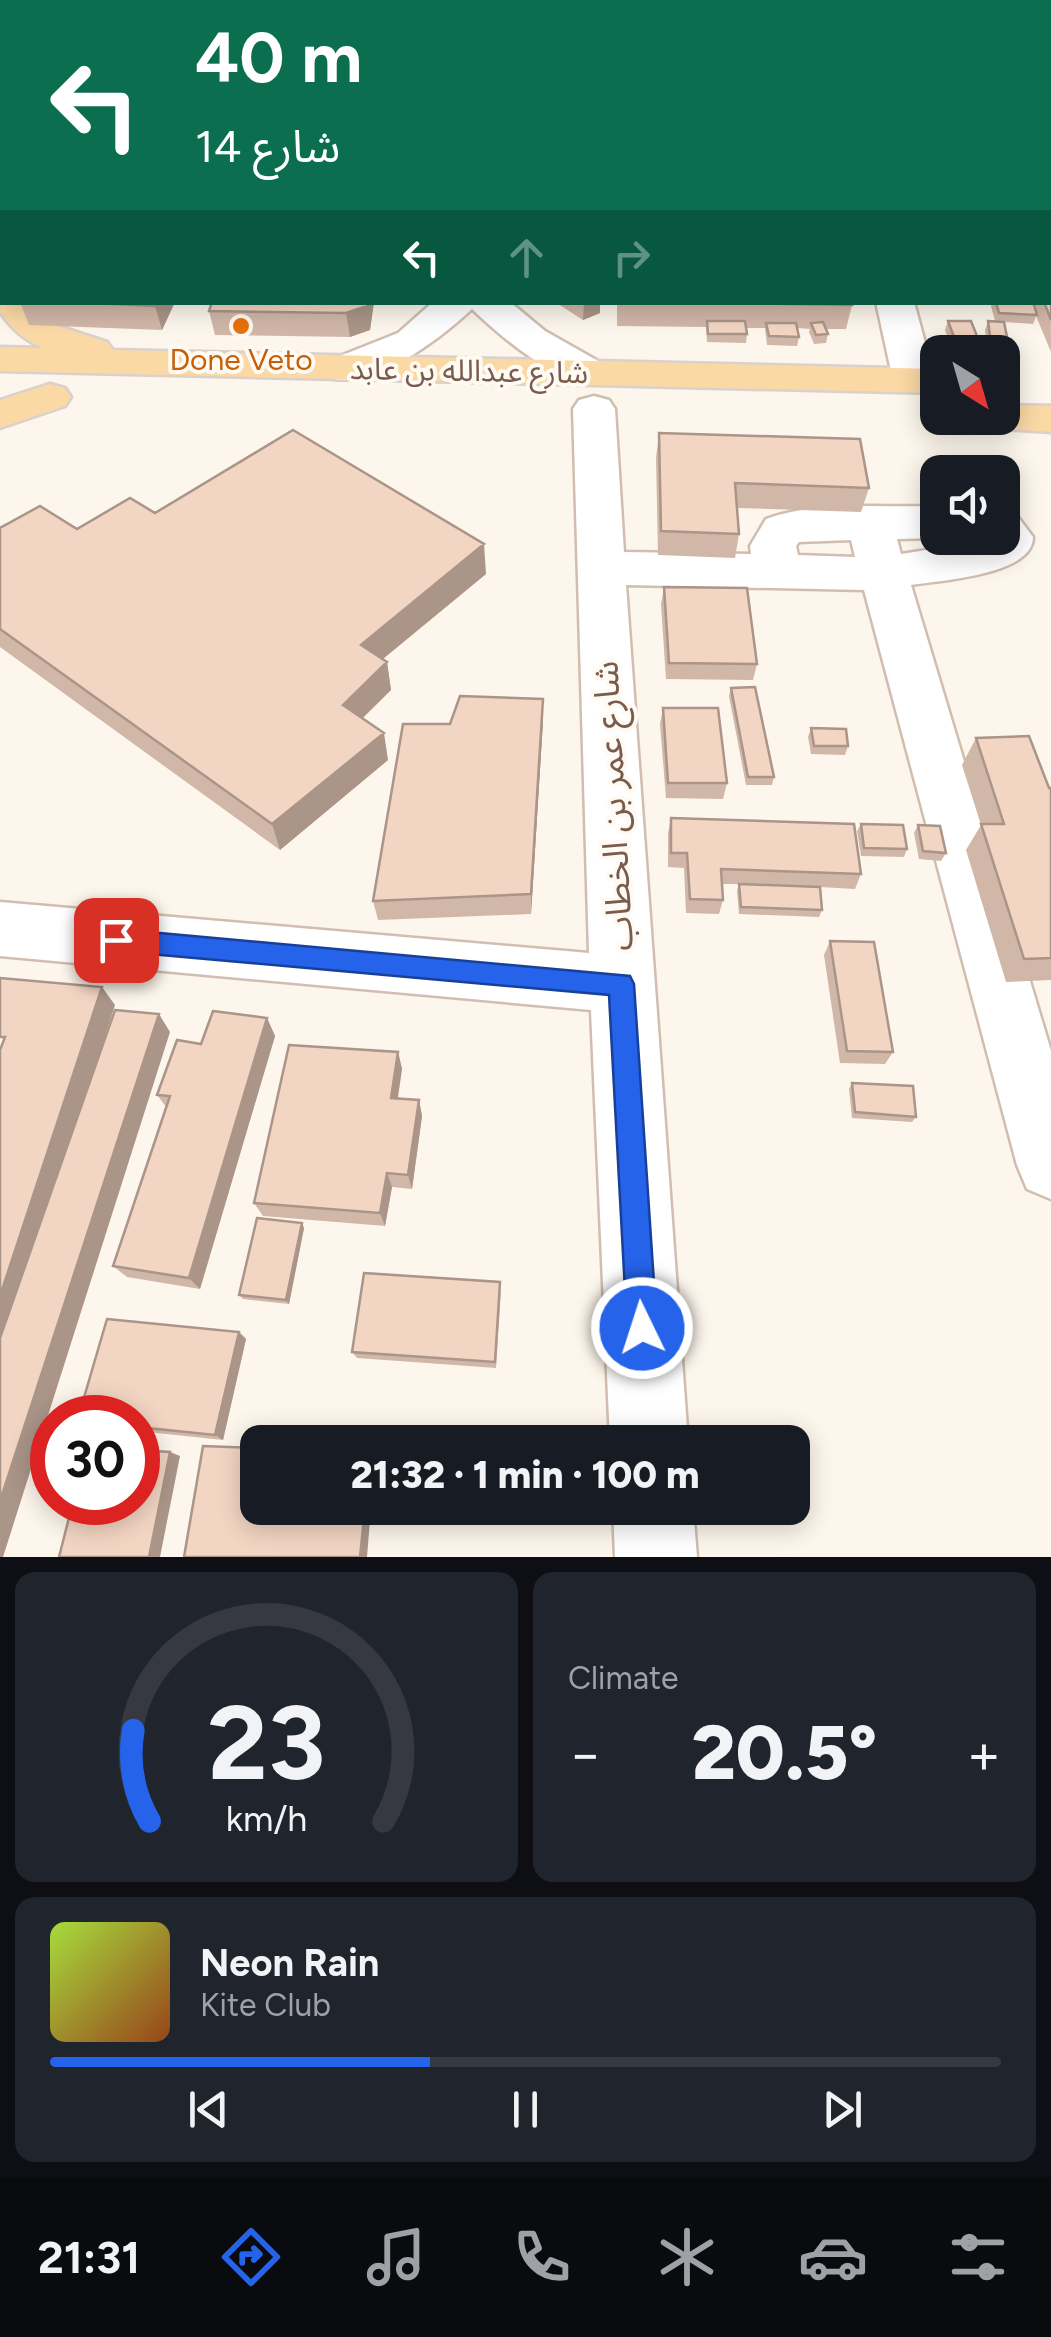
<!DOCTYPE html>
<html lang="en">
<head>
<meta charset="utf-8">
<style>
	:root { --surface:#171b24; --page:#20242c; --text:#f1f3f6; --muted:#9ea1a6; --line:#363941; --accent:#2563eb }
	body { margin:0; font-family:Figtree,"Noto Sans Arabic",sans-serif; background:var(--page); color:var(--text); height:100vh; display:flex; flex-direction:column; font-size:38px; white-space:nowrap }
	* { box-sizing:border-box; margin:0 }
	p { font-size:32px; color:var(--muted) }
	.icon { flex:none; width:55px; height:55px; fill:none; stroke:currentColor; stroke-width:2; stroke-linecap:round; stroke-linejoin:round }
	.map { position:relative; height:1557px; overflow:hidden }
	.sheet { display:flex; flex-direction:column; gap:15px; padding:15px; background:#0d0f14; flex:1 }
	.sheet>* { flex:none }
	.top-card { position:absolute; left:0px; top:0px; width:1052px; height:305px; box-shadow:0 5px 25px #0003; background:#0b6e4f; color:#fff; overflow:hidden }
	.needle { width:65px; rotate:143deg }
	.buttons { position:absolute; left:920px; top:335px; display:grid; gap:20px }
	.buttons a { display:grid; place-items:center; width:100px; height:100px; border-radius:20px; background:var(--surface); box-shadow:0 5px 25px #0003; font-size:50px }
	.speed { position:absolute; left:30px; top:1395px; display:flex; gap:20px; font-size:50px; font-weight:700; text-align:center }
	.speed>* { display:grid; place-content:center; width:130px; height:130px; border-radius:50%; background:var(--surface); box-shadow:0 5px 25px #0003; line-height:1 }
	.speed .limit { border:15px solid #d22; background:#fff; color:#111 }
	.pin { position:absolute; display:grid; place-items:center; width:85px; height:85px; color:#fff; margin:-42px; border-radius:20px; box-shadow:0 5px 15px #0006 }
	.me { position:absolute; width:110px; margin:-55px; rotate:356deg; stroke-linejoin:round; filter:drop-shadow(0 0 8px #0008) }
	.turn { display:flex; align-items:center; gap:35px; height:210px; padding:0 30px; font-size:45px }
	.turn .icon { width:130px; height:130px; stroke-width:2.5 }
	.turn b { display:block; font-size:70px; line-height:85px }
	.lanes { display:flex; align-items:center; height:95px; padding:0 30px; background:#0003; justify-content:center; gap:50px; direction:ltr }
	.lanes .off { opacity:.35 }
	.big { font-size:75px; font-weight:800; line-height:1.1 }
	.sheet .widget { flex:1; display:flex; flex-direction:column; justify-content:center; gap:15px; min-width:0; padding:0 35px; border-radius:20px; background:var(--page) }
	.sheet .dial { align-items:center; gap:0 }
	.dial svg { height:260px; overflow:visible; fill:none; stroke:var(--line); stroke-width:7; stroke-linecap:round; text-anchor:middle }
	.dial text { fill:var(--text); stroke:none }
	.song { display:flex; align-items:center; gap:30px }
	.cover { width:120px; height:120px; border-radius:15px; background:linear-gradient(135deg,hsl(80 70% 55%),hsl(20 70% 35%)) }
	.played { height:10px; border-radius:5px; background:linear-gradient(90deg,var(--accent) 40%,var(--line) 40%) }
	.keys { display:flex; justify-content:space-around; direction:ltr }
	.heat { display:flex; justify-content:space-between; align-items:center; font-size:55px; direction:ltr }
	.sheet .tiles { flex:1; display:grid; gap:15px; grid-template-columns:1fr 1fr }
	.widget:last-child { grid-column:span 2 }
	.trip { position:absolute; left:240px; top:1425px; width:570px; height:100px; border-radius:20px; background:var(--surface); box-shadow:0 5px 25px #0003; font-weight:800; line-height:100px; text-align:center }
	.menu { display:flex; height:160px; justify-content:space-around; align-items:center; background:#090b0e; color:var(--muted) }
	.menu .icon { width:70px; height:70px }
	.menu .on { color:var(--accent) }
	.menu b { font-size:45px; color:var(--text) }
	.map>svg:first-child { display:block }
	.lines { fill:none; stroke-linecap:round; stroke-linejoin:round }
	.minor-casing { stroke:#d1beb0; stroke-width:5 }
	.major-casing { stroke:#dad1cd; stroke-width:5 }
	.minor { fill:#fff; fill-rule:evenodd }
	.major { fill:#fbd9a5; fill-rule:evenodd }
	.wall { fill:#d1b7a8 }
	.shaded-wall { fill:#aa9588 }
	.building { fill:#f3d5c3; stroke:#aa9588; stroke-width:2.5 }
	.route { fill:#2563eb; stroke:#184099; stroke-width:2.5 }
	.food-dot { fill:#e8710a; stroke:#fffaf3; stroke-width:4 }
	.labels { text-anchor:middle; stroke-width:8; stroke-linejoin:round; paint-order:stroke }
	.far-food-label { font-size:30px; fill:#c56008; stroke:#fffaf3 }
	.far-street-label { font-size:30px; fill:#7a5c4d; stroke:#fffaf3 }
	.street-label { font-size:35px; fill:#7a5c4d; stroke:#fffaf3 }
</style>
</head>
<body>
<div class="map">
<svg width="1051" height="1557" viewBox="0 0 1051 1557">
	<rect width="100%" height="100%" fill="#fdf6ec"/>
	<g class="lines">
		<defs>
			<path id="minor" d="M1050,25H1051V43H1050Z
				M2,50V70L0,71V51Z
				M433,302H510L545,331L605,365L611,374L605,383C566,393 500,336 472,309C440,339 375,389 330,378L324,369L330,360L398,333Z
				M876,302H914L935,380L929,389L914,392L899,389L893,380Z
				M594,396L609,400L615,409L624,552L751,554L750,546L766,519C818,500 882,508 938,506V538L897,539L901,554L1002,538V512L1018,517L1033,537C1033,575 941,580 911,585L1051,1051V1199L1027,1189L1017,1165L864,590L626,585L688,1442H610L591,1010L0,956V902L589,953L573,409L579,400ZM851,540L855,557L798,555L796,546L799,542Z
				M613,1508H693L697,1557H615Z"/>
			<path id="major" d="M2,198V222L0,223V199Z
				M2,293V302H33L42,314L61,327L107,342L113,350L938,369V393L0,371V347L43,348C24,340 12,329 0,312Z
				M50,384L65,388L71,397L65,406L0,428V400Z
				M1002,405L1051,406V432L973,427L967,418H1002Z"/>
		</defs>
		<use href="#minor" class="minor-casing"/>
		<use href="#major" class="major-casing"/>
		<use href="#minor" class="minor"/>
		<use href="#major" class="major"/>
	</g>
	<path class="wall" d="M231,0H453V2H230Z
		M645,0H749V2H645Z
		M851,0H892V2H852Z
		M1050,125L1051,352L1036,316L1033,324L1004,322L1007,337L1004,346L987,345L985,330L988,321H995L991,306L993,302H1050Z
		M20,302H175L162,330L29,325Z
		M374,302L370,330L350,337L215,335L209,311Z
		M555,302H600V313L583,320Z
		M617,302H851L852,305L846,329H826L828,334L826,343L814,344L809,332L810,329L797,328L799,337L797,346L767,345L765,328H746L747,334L746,343L707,342L706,327L617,326Z
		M948,321L977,336L974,345L951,346L945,330Z
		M659,433L869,488L861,512L737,508L739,534L735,558L658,555L656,458Z
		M155,513L486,574L382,659L387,662L391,690L363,718L388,760L280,850L0,647V528L77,529Z
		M664,587L757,664L753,680L666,679L661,604Z
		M731,688L774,777L772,785H746L729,696Z
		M663,708L727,783L723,799L666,798L660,724Z
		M543,721L531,914L378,920L373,901L450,724Z
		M811,728L848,746L845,755L811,754L808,737Z
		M976,738L1049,788H1051V980L1006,982L966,850L981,825L962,765Z
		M671,818L861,874L855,889L820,887L822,910L819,917L739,914L737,891L739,884H722L723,900L719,914L686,913L684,868L668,867V833Z
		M861,824L907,849L904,857L861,856L857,831Z
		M918,825L946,853L941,861L919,859L914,833Z
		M830,941L893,1052L885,1064L840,1063L824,955Z
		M267,1018L275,1036L200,1289L127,1277L113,1266L167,1108L157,1095L201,1044Z
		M398,1052L402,1069L398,1098L419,1100L422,1116L412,1189L392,1187L385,1226L263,1216L254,1203Z
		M852,1083L916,1117L912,1122L852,1118L849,1089Z
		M304,1228L289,1304L243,1299L239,1295Z
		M501,1290L496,1368L357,1358L352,1352Z
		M239,1332L246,1339L223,1440L138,1431V1418Z"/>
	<path class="shaded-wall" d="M0,0H22L20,2H2V22L0,25Z
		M157,302H175L162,330L155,306Z
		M367,302H374L370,330L350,337L346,313Z
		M600,302V313L583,320L584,303Z
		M484,544L486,574L366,673L361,645Z
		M387,662L391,690L348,732L343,705Z
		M543,699V721L531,914V894Z
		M384,733L388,760L280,850L272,824Z
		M102,987L115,1005L0,1364V1296Z
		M159,1014L170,1032L3,1557H0V1501Z
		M267,1018L275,1036L200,1289L189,1278Z
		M398,1052L402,1069L395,1114L391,1098Z
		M419,1100L422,1116L412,1189L408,1175Z
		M387,1173L392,1187L385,1226L380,1213Z
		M302,1223L304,1228L289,1304L286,1300Z
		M239,1332L246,1339L223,1440L215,1435Z
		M170,1452L180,1456L160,1557H149Z
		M365,1508H371L367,1557H360Z"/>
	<path class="building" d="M231,0H259L258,2H230Z
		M259,0H385L384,2H258Z
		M400,0H451L450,2Z
		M609,0H639V2H609Z
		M732,0H749V2H731Z
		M759,0H776V2H760Z
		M1050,125H1051V160H1050Z
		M1050,176H1051V210L1050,209Z
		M1050,222L1051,225V271L1050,268Z
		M1050,286H1051V320L1044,302H1050Z
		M70,302H157L155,306Z
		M212,302H367V306L346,313L209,311Z
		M683,302H851L852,305Z
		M996,302H1033L1037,315L999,313Z
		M707,321H745L747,334H708Z
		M948,321H971L977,336L954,337Z
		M988,321L1004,322L1007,337L990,336Z
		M823,322L828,334L816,335L811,323Z
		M766,323H796L799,337L769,336Z
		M293,430L484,544L361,645L387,662L343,705L384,733L272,824L0,629V528L40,506L77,529L130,498L155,513Z
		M659,433L860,439L869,488L735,483L739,534L661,531Z
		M664,587L747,588L757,664L669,663Z
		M755,687L774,777H748L731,688Z
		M460,696L543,699L531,894L373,901L403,724H450Z
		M663,708H718L727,783H668Z
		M811,728L846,729L848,746H814Z
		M1029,736L1049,788H1051V958L1024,959L981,824H1004L976,738Z
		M671,818L854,824L861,874L721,869L723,900L690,899L687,853H671Z
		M861,824L903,825L907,849L864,848Z
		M918,825L940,826L946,853L923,851Z
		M739,884L820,887L822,910L741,907Z
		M830,941L874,942L893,1052L847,1051Z
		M0,978L102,987L0,1296V1050L5,1037H0Z
		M115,1010L159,1014L0,1501V1338Z
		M213,1011L267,1018L189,1278L113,1266L170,1096L157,1095L177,1040L201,1044Z
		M289,1045L398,1052L391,1098L419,1100L408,1175L387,1173L380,1213L254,1203Z
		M852,1083L913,1086L916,1117L855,1112Z
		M257,1218L302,1223L286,1300L239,1295Z
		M364,1273L500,1282L495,1362L352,1352Z
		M107,1319L239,1332L215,1435L138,1427V1418H78Z
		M203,1446L258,1448V1508H365L360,1557H184Z
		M138,1450L170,1452L149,1557H59L73,1502H138Z"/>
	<path class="route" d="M116,929L630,976L634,984L657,1328L653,1339L642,1343L631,1339L627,1328L609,995L116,951L108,948L104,940L108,932Z"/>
	<circle class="food-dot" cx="241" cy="326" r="10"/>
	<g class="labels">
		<g class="far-food-label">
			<text x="241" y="370">Done Veto</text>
		</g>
		<g class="far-street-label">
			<text transform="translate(469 371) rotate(1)" y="10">شارع عبدالله بن عابد</text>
		</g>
		<g class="street-label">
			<text transform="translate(613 806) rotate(-93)" y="12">شارع عمر بن الخطاب</text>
		</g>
	</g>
</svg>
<div class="buttons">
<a><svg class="needle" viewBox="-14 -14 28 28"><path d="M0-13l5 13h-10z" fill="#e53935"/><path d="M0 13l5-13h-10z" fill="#9ea1a6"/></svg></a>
<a><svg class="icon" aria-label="sound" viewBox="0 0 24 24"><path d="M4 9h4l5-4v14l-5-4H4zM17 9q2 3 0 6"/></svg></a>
</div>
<div class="speed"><div class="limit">30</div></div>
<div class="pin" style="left:116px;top:940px;background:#d93025"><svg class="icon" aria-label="arrive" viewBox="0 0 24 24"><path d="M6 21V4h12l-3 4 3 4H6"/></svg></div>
<svg class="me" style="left:642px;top:1328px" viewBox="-20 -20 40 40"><circle r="17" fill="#2563eb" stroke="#fff" stroke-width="3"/><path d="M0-11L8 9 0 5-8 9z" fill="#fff"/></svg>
<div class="trip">21:32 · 1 min · 100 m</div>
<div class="top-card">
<div class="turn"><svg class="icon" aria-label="left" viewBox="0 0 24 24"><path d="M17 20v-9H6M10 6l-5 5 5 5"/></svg><div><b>40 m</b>شارع 14</div></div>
<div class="lanes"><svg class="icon" aria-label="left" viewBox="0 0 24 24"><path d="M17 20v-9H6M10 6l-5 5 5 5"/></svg><svg class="icon off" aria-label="ahead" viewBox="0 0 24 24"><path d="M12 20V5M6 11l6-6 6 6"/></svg><svg class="icon off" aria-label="right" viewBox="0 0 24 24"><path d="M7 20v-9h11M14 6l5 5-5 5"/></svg></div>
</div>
</div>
<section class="sheet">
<div class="tiles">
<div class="widget dial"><svg viewBox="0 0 100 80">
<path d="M14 69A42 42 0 1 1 86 69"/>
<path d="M14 69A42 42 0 0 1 9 41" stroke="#2563eb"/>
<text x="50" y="56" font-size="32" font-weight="700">23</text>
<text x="50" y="72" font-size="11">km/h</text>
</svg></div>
<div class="widget"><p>Climate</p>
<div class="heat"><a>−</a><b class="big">20.5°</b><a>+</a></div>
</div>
<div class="widget">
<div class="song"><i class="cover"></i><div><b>Neon Rain</b><p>Kite Club</p></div></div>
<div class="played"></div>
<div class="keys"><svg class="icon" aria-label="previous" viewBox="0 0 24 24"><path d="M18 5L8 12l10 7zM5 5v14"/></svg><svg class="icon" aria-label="pause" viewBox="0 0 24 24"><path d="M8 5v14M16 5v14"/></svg><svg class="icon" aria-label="next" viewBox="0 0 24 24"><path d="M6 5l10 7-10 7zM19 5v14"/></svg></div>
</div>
</div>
</section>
<nav class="menu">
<b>21:31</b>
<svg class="icon on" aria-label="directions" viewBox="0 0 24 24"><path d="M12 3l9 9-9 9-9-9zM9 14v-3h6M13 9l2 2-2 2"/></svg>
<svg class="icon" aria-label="music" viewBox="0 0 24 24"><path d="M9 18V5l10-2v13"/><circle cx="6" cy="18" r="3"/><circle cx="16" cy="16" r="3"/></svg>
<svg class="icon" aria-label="phone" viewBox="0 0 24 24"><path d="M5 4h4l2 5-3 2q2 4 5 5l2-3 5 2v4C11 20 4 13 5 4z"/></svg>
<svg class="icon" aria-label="climate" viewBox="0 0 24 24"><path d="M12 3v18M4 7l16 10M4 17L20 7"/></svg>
<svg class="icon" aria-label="car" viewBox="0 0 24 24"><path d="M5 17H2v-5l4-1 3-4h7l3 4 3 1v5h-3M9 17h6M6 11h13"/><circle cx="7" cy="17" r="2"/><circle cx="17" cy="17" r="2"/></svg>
<svg class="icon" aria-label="filters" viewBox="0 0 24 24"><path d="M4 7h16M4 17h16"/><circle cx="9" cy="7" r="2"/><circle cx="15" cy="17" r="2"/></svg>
</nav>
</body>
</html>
